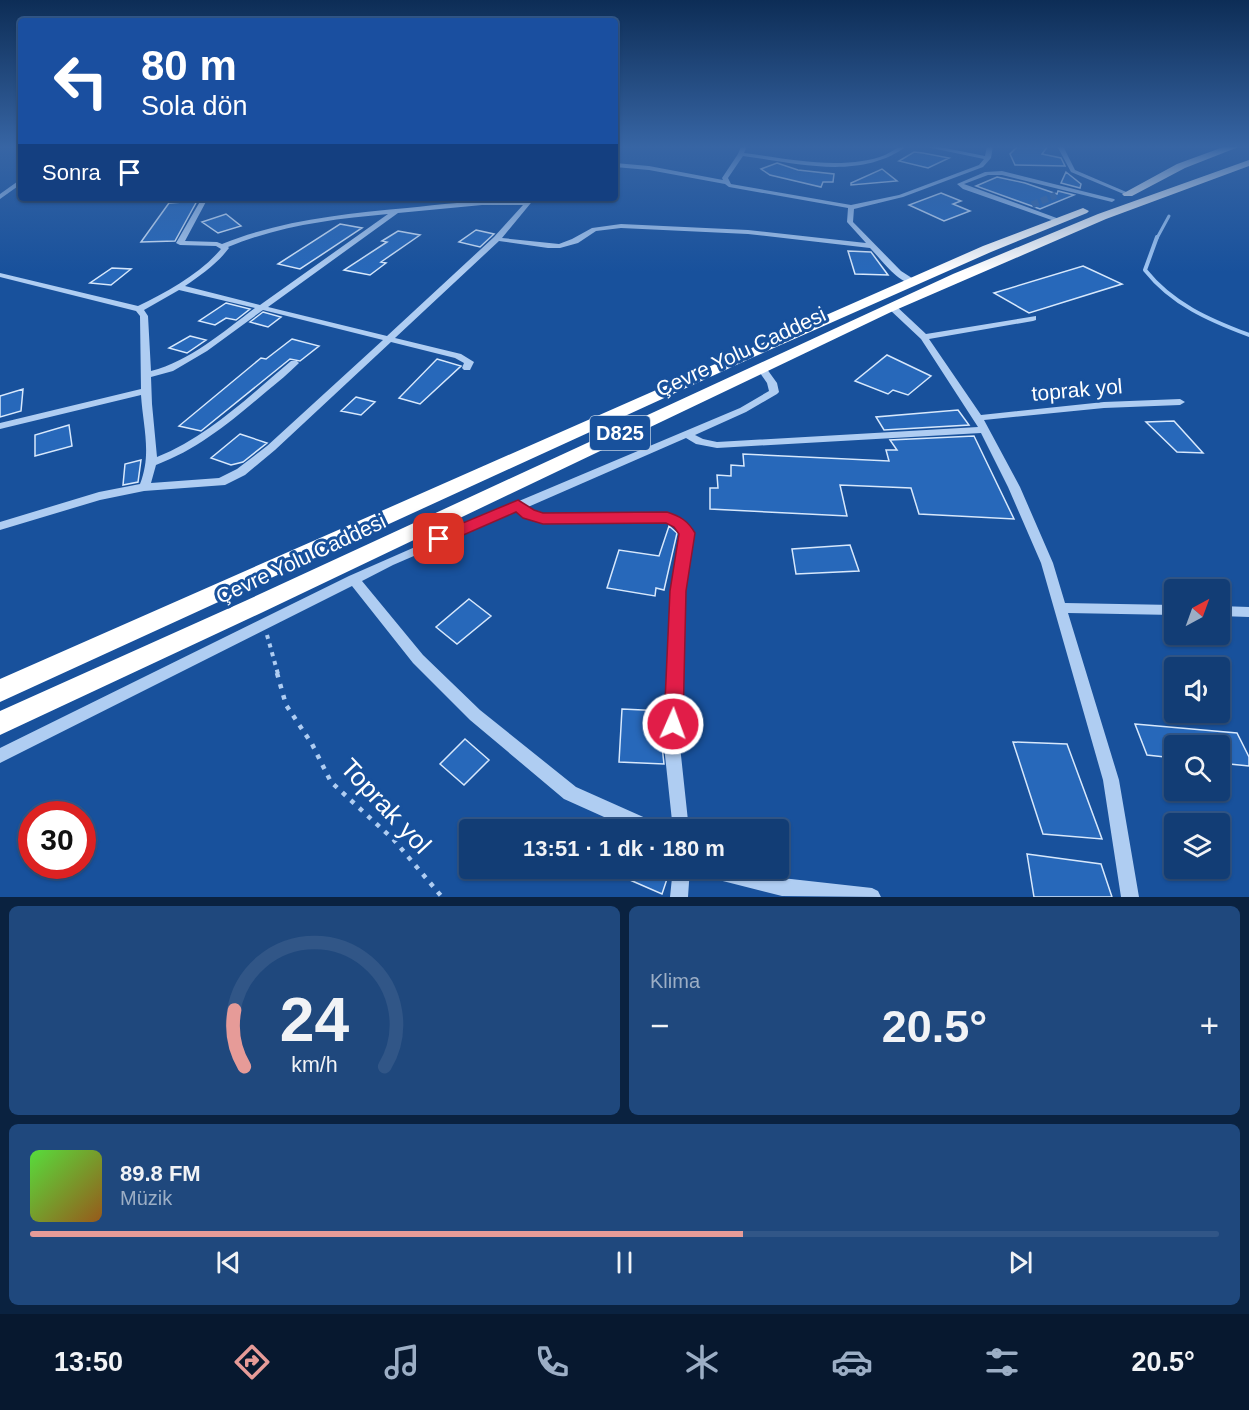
<!DOCTYPE html>
<html lang="tr">
<head>
<meta charset="utf-8">
<style>
	:root { --surface:#123d75; --page:#1f487d; --text:#f1f3f6; --muted:#9caec5; --line:#315687; --accent:#e69b98 }
	body { margin:0; font-family:Helvetica,sans-serif; background:var(--page); color:var(--text); height:100vh; display:flex; flex-direction:column; font-size:22px; white-space:nowrap }
	* { box-sizing:border-box; margin:0 }
	p { font-size:20px; color:var(--muted) }
	.icon { flex:none; width:33px; height:33px; fill:none; stroke:currentColor; stroke-width:2; stroke-linecap:round; stroke-linejoin:round }
	.map { position:relative; height:897px; overflow:hidden }
	.details { display:flex; flex-direction:column; gap:9px; padding:9px; background:#0a2240; flex:1 }
	.details>* { flex:none }
	.top-card { position:absolute; left:18px; top:18px; width:600px; height:183px; border-radius:6px; box-shadow:0 2px 4px #0004,0 0 0 2px var(--line); background:#1a4fa0; color:#fff; overflow:hidden }
	.needle { width:39px; rotate:41deg }
	.buttons { position:absolute; left:1164px; top:579px; display:grid; gap:12px }
	.buttons a { display:grid; place-items:center; width:66px; height:66px; border-radius:6px; background:var(--surface); box-shadow:0 2px 4px #0004,0 0 0 2px var(--line); font-size:30px }
	.speed { position:absolute; left:18px; top:801px; display:flex; gap:12px; font-size:30px; font-weight:700; text-align:center }
	.speed>* { display:grid; place-content:center; width:78px; height:78px; border-radius:50%; background:var(--surface); box-shadow:0 2px 4px #0004,0 0 0 2px var(--line); line-height:1 }
	.speed .limit { border:9px solid #d22; background:#fff; color:#111 }
	.pin { position:absolute; display:grid; place-items:center; width:51px; height:51px; color:#fff; margin:-26px; border-radius:12px; box-shadow:0 3px 9px #0006 }
	.me { position:absolute; width:66px; margin:-33px; rotate:2deg; stroke-linejoin:round; filter:drop-shadow(0 0 4px #0008) }
	.turn { display:flex; align-items:center; gap:21px; height:126px; padding:0 24px; font-size:27px }
	.turn .icon { width:78px; height:78px; stroke-width:2.5 }
	.turn b { display:block; font-size:42px; line-height:51px }
	.then { display:flex; align-items:center; height:57px; padding:0 24px; background:#0003; gap:12px; font-size:22px }
	.big { font-size:45px; font-weight:700; line-height:1.1 }
	.details .tile { flex:1; display:flex; flex-direction:column; justify-content:center; gap:9px; min-width:0; padding:0 21px; border-radius:9px; background:var(--page) }
	.details .dial { align-items:center; gap:0 }
	.dial svg { height:156px; overflow:visible; fill:none; stroke:var(--line); stroke-width:7; stroke-linecap:round; text-anchor:middle }
	.dial text { fill:var(--text); stroke:none }
	.song { display:flex; align-items:center; gap:18px }
	.cover { width:72px; height:72px; border-radius:9px; background:linear-gradient(135deg,hsl(110 70% 55%),hsl(30 70% 35%)) }
	.played { height:6px; border-radius:3px; background:linear-gradient(90deg,var(--accent) 60%,var(--line) 60%) }
	.keys { display:flex; justify-content:space-around; direction:ltr }
	.heat { display:flex; justify-content:space-between; align-items:center; font-size:33px; direction:ltr }
	.details .tiles { flex:1; display:grid; gap:9px; grid-template-columns:1fr 1fr }
	.tile:last-child { grid-column:span 2 }
	.trip { position:absolute; left:459px; top:819px; width:330px; height:60px; border-radius:6px; background:var(--surface); box-shadow:0 2px 4px #0004,0 0 0 2px var(--line); font-weight:700; line-height:60px; text-align:center }
	.menu { display:flex; height:96px; justify-content:space-around; align-items:center; background:#07182f; color:var(--muted) }
	.menu .icon { width:42px; height:42px }
	.menu .current { color:var(--accent) }
	.menu b { font-size:27px; color:var(--text) }
	.map>svg:first-child { display:block }
	.lines { fill:none; stroke-linecap:round; stroke-linejoin:round }
	.stream-far1 { stroke:#a2c8f4; stroke-width:3 }
	.stream { stroke:#a2c8f4; stroke-width:4 }
	.building { fill:#2768ba; stroke:#d7e8fc; stroke-width:1.5 }
	.minor-tunnel { stroke:#3b6bab; stroke-width:7; stroke-dasharray:7 3; stroke-linecap:butt }
	.path-far1 { stroke:#afcdf2; stroke-width:4; stroke-dasharray:4 5; stroke-linecap:butt }
	.path { stroke:#afcdf2; stroke-width:4.5; stroke-dasharray:4.5 7; stroke-linecap:butt }
	.minor { fill:#afcdf2; fill-rule:evenodd }
	.highway { fill:#fff; fill-rule:evenodd }
	.route { fill:#e11d48; stroke:#92132f; stroke-width:1.5 }
	.labels { text-anchor:middle; stroke-width:6; stroke-linejoin:round; paint-order:stroke }
	.shield { fill:#18519c; stroke:#bacbe1; stroke-width:1.5 }
	.shield-label { font-size:20px; font-weight:bold; fill:#fff }
	.street-label { font-size:21px; fill:#fff; stroke:#18519c }
	.near-street-label { font-size:26px; fill:#fff; stroke:#18519c }
</style>
</head>
<body>
<div class="map">
<svg width="1249" height="897" viewBox="0 0 1249 897">
	<rect width="100%" height="100%" fill="#18519c"/>
	<g class="lines">
		<path class="stream-far1" d="M1157,238L1169,216"/>
		<path class="stream" d="M1157,237L1145,270C1172,304 1209,320 1249,335"/>
	</g>
	<path class="building" d="M1018,146H1048L1042,154L1061,158L1065,166L1015,165L1010,154Z
		M914,152L923,153L949,158L928,168L899,161Z
		M777,163L798,170L834,174L833,182H823L821,187L770,175L761,169Z
		M882,169L897,181L851,185V183Z
		M1066,172L1081,184L1080,188L1061,183Z
		M997,177L1025,183L1057,194L1058,191L1074,195L1040,209L976,186Z
		M941,193L961,201L953,204L970,211L944,221L909,205Z
		M197,201L175,241L141,242L169,203Z
		M226,214L241,226L218,233L202,222Z
		M340,224L362,228L300,269L278,264Z
		M476,230L494,234L480,247L459,242Z
		M398,231L420,235L381,262L386,263L370,275L344,270L387,242L382,241Z
		M848,251L871,252L888,275L855,274Z
		M1083,266L1122,284L1029,313L994,293Z
		M112,268L131,269L111,285L90,283Z
		M226,303L250,309L236,320L226,318L215,325L199,321Z
		M263,312L281,317L268,327L250,322Z
		M190,336L206,340L187,353L169,348Z
		M292,339L319,346L300,361L290,359L201,431L179,426L261,358L266,359Z
		M887,355L931,376L908,395L893,390L888,394L855,381Z
		M437,359L461,366L420,404L399,398Z
		M23,389L21,411L0,417V396Z
		M356,397L375,402L361,415L341,411Z
		M958,410L969,425L884,430L876,417Z
		M1174,421L1203,453L1177,452L1146,422Z
		M69,425L72,446L35,456V435Z
		M240,434L267,443L243,462L231,465L211,458Z
		M974,436L1014,519L919,514L911,488L840,485L847,516L710,509V488H718L717,475L731,476V465L744,466L743,454L889,461L886,450H897L890,440Z
		M141,460L138,482L123,485L125,464Z
		M669,526L677,533L664,590L656,588L655,596L607,588L619,550L659,556Z
		M850,545L859,571L796,574L792,549Z
		M469,599L491,616L457,644L436,627Z
		M622,709L664,711L662,746L664,764L619,762Z
		M1135,724L1237,733L1249,757V766L1220,763V746H1174V758L1147,755Z
		M465,739L489,760L464,785L440,764Z
		M1013,742L1067,744L1102,839L1043,834Z
		M1027,854L1101,864L1112,897H1034Z
		M634,868H645L667,879L662,894L630,880Z"/>
	<g class="lines">
		<path class="minor-tunnel" d="M1032,205L1056,195"/>
		<path class="path-far1" d="M267,635L278,674"/>
		<path class="path" d="M277,673L286,705L312,744L331,782L394,840L442,897"/>
		<path class="minor" d="M741,146H747L744,153C784,158 823,167 862,161C870,160 878,158 885,155C893,151 898,146 907,146C860,181 796,163 743,156L728,178L731,184L851,205L899,195L979,165L984,159L922,146H935L985,156L987,146H993L991,158L983,167L903,197L854,209L853,222L901,271L915,280V284C898,284 881,259 870,248L748,234L621,228L596,231L578,243L560,248H548L499,241L395,338L461,354L474,362L470,370H464L462,368L464,363L455,358L391,342L275,450L245,475L225,485L144,491L100,500L0,530V522L99,492L140,484C152,454 143,426 141,395L0,429V423L141,389L140,316L136,311L0,277V273L138,306C167,292 200,274 221,249L216,246L180,245L176,243L202,198H208L185,241L217,242L222,244C282,220 343,214 407,208C447,204 486,199 526,201L529,198H535L502,238L559,244L572,239L592,228L621,224L748,230L866,243L847,222L848,208L729,187L725,184L649,170L615,167V163L649,166L723,180L722,178L738,154ZM482,205H523L494,237L387,336L268,307L398,213ZM388,214L260,305L185,286C201,275 217,264 229,248L228,247C279,226 332,219 388,214ZM179,290L255,308C223,332 190,361 151,371L148,316L144,310ZM263,310L383,340L267,446L237,469L219,478L151,483L156,465C199,449 233,420 267,391C278,382 289,373 299,363L297,361H291C249,396 209,436 157,457L152,404L151,377L173,371L207,351Z
			M1057,146H1063L1075,170L1131,194L1126,195L1071,172Z
			M1002,171L1114,199L1115,200L1112,202L1002,175H988L964,184L1062,220V222L1060,223L963,189L957,184L985,172Z
			M21,179V184L0,199V194Z
			M889,305H895L926,334L1036,316V320L1033,321L929,339L981,415L1104,402L1180,399L1185,402L1180,405L1104,408L984,420L1020,487L1053,563L1065,603L1174,605V615L1068,613L1119,780L1139,897H1121L1103,780L1041,563L1008,487L981,433L717,448L696,444L686,438L528,507L533,511L543,514H667L683,520L693,533L684,591L680,746L689,830H673L664,746L672,591L681,534L675,526L666,522H543L525,517L518,511L393,565L362,581L423,655L480,710L576,787L659,824L661,830H633L564,799L470,720L413,663L352,586L0,763V748L349,576L513,504L514,502L519,501L740,408L769,391L767,383L756,367L758,365H764L777,383L779,392L777,394L746,412L695,435L703,439L717,442L978,427L921,339L889,309Z
			M1220,606L1249,607V617L1220,616Z
			M673,868H690L688,897H670Z
			M699,868H743L782,878L872,888L878,891L881,897L782,896L707,877L701,874Z"/>
		<path class="highway" d="M1226,146H1241L1185,168L1132,196H1124L1122,194L1177,164Z
			M1249,160V166L1106,219L891,312L261,613L0,735V711L245,601L953,274L1098,214Z
			M1083,208L1089,211L1087,213L991,252L756,356L0,702V679L983,246Z"/>
	</g>
	<linearGradient id="sky" x2="0" y2="1"><stop stop-color="#0d2d56"/><stop offset="0.54" stop-color="#3765a4"/><stop offset="1" stop-color="#3765a4" stop-opacity="0"/></linearGradient>
	<rect width="1249" height="272" fill="url(#sky)"/>
	<path class="route" d="M518,500L534,510L543,513L667,512C680,516 688,521 695,533L686,591L683,724L680,731L673,733L666,731L664,724L670,591L679,534L674,527L666,523L543,524L523,518L516,512L445,543H434L431,539L434,535Z"/>
	<g class="labels">
		<rect class="shield" x="590" y="416" width="60" height="34" rx="4.5"/>
		<g class="shield-label">
			<text x="620" y="440">D825</text>
		</g>
		<g class="street-label">
			<text transform="translate(741 352) rotate(-25)" y="7">Çevre Yolu Caddesi</text>
			<text transform="translate(1077 390) rotate(-5)" y="7">toprak yol</text>
			<text transform="translate(301 559) rotate(-25)" y="7">Çevre Yolu Caddesi</text>
		</g>
		<g class="near-street-label">
			<text transform="translate(386 806) rotate(47)" y="9">Toprak yol</text>
		</g>
	</g>
</svg>
<div class="buttons">
<a><svg class="needle" viewBox="-14 -14 28 28"><path d="M0-13l5 13h-10z" fill="#e53935"/><path d="M0 13l5-13h-10z" fill="#9caec5"/></svg></a>
<a><svg class="icon" aria-label="sound" viewBox="0 0 24 24"><path d="M4 9h4l5-4v14l-5-4H4zM17 9q2 3 0 6"/></svg></a>
<a><svg class="icon" aria-label="search" viewBox="0 0 24 24"><circle cx="10" cy="10" r="6"/><path d="M15 15l6 6"/></svg></a>
<a><svg class="icon" aria-label="layers" viewBox="0 0 24 24"><path d="M12 4l9 5-9 5-9-5zM3 14l9 5 9-5"/></svg></a>
</div>
<div class="speed"><div class="limit">30</div></div>
<div class="pin" style="left:439px;top:539px;background:#d93025"><svg class="icon" aria-label="arrive" viewBox="0 0 24 24"><path d="M6 21V4h12l-3 4 3 4H6"/></svg></div>
<svg class="me" style="left:673px;top:724px" viewBox="-20 -20 40 40"><circle r="17" fill="#e11d48" stroke="#fff" stroke-width="3"/><path d="M0-11L8 9 0 5-8 9z" fill="#fff"/></svg>
<div class="trip">13:51 · 1 dk · 180 m</div>
<div class="top-card">
<div class="turn"><svg class="icon" aria-label="left" viewBox="0 0 24 24"><path d="M17 20v-9H6M10 6l-5 5 5 5"/></svg><div><b>80 m</b>Sola dön</div></div>
<div class="then">Sonra<svg class="icon" aria-label="arrive" viewBox="0 0 24 24"><path d="M6 21V4h12l-3 4 3 4H6"/></svg></div>
</div>
</div>
<section class="details">
<div class="tiles">
<div class="tile dial"><svg viewBox="0 0 100 80">
<path d="M14 69A42 42 0 1 1 86 69"/>
<path d="M14 69A42 42 0 0 1 9 40" stroke="#e69b98"/>
<text x="50" y="56" font-size="32" font-weight="700">24</text>
<text x="50" y="72" font-size="11">km/h</text>
</svg></div>
<div class="tile"><p>Klima</p>
<div class="heat"><a>−</a><b class="big">20.5°</b><a>+</a></div>
</div>
<div class="tile">
<div class="song"><i class="cover"></i><div><b>89.8 FM</b><p>Müzik</p></div></div>
<div class="played"></div>
<div class="keys"><svg class="icon" aria-label="previous" viewBox="0 0 24 24"><path d="M18 5L8 12l10 7zM5 5v14"/></svg><svg class="icon" aria-label="pause" viewBox="0 0 24 24"><path d="M8 5v14M16 5v14"/></svg><svg class="icon" aria-label="next" viewBox="0 0 24 24"><path d="M6 5l10 7-10 7zM19 5v14"/></svg></div>
</div>
</div>
</section>
<nav class="menu">
<b>13:50</b>
<svg class="icon current" aria-label="directions" viewBox="0 0 24 24"><path d="M12 3l9 9-9 9-9-9zM9 14v-3h6M13 9l2 2-2 2"/></svg>
<svg class="icon" aria-label="music" viewBox="0 0 24 24"><path d="M9 18V5l10-2v13"/><circle cx="6" cy="18" r="3"/><circle cx="16" cy="16" r="3"/></svg>
<svg class="icon" aria-label="phone" viewBox="0 0 24 24"><path d="M5 4h4l2 5-3 2q2 4 5 5l2-3 5 2v4C11 20 4 13 5 4z"/></svg>
<svg class="icon" aria-label="climate" viewBox="0 0 24 24"><path d="M12 3v18M4 7l16 10M4 17L20 7"/></svg>
<svg class="icon" aria-label="car" viewBox="0 0 24 24"><path d="M5 17H2v-5l4-1 3-4h7l3 4 3 1v5h-3M9 17h6M6 11h13"/><circle cx="7" cy="17" r="2"/><circle cx="17" cy="17" r="2"/></svg>
<svg class="icon" aria-label="filters" viewBox="0 0 24 24"><path d="M4 7h16M4 17h16"/><circle cx="9" cy="7" r="2"/><circle cx="15" cy="17" r="2"/></svg>
<b>20.5°</b>
</nav>
</body>
</html>
